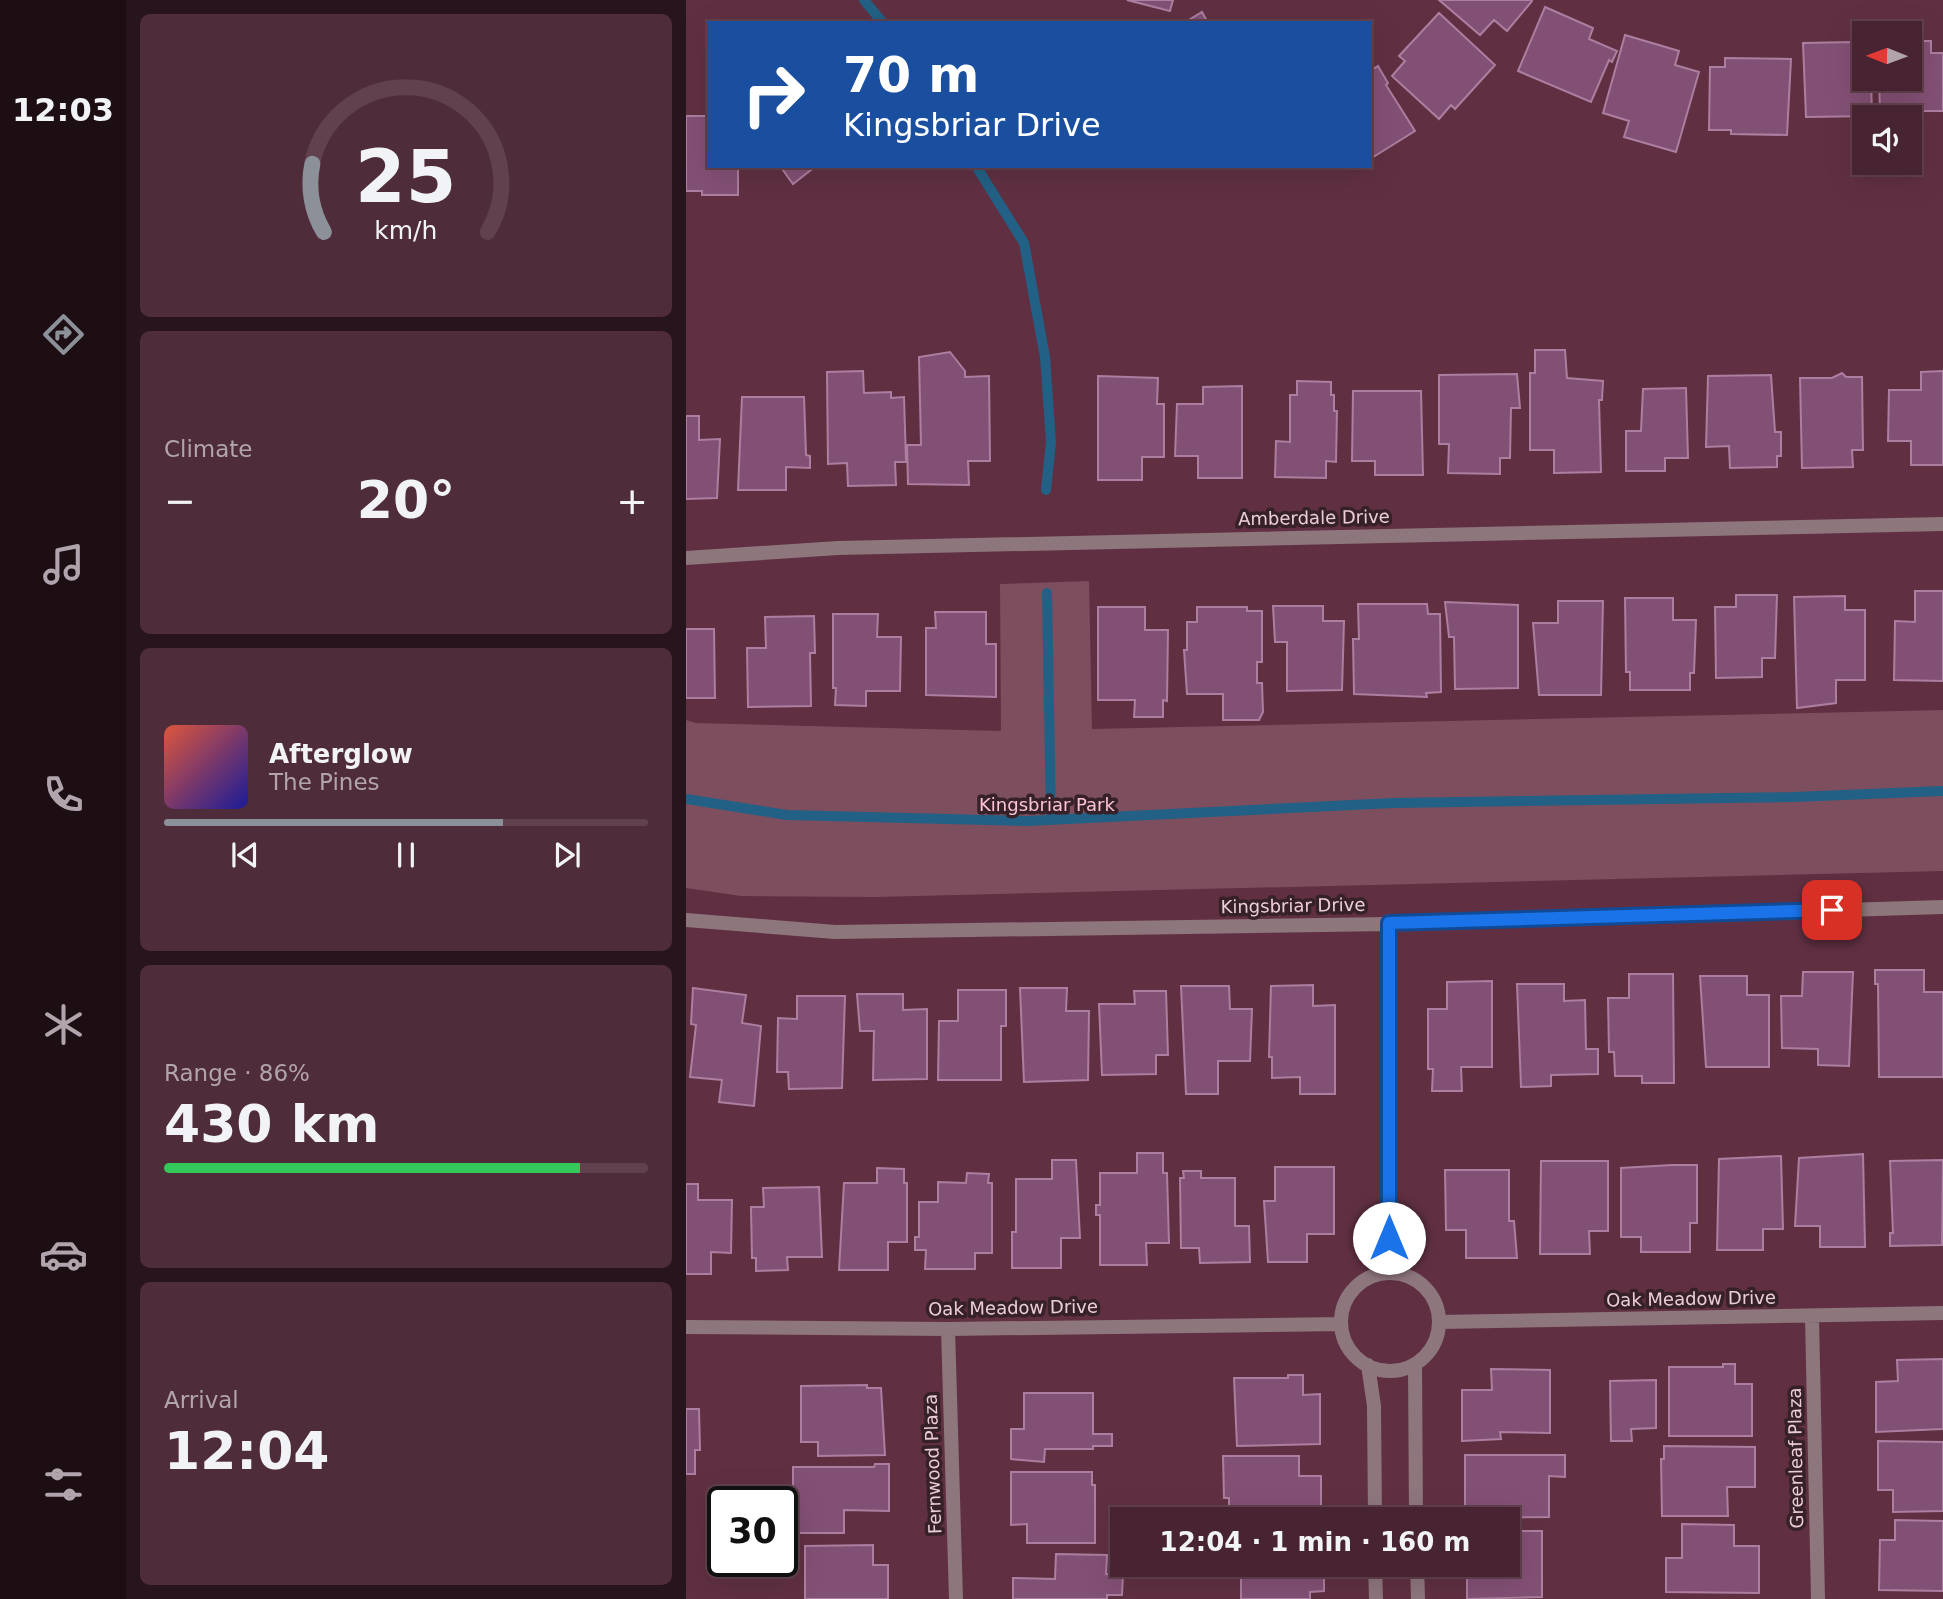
<!DOCTYPE html>
<html lang="en">
<head>
<meta charset="utf-8">
<style>
	:root { --surface:#482432; --page:#4f2c3a; --text:#f1f3f6; --muted:#b1a4ac; --line:#60414d; --accent:#8c9099 }
	body { margin:0; font-family:"DejaVu Sans",sans-serif; background:var(--page); color:var(--text); height:100vh; display:flex; flex-direction:column; font-size:26px; white-space:nowrap }
	* { box-sizing:border-box; margin:0 }
	p { font-size:23px; color:var(--muted) }
	.icon { flex:none; width:38px; height:38px; fill:none; stroke:currentColor; stroke-width:2; stroke-linecap:round; stroke-linejoin:round }
	.map { position:relative; flex:1; overflow:hidden }
	.drawer { display:flex; flex-direction:column; gap:14px; padding:14px; background:#28141c; width:560px }
	.drawer>* { flex:none }
	.guide { position:absolute; left:21px; top:21px; width:665px; height:147px; border-radius:0px; box-shadow:0 7px 28px #0002,0 0 0 2px var(--line); background:#1a4fa0; color:#fff; overflow:hidden }
	.needle { width:46px; rotate:271deg }
	.controls { position:absolute; left:1166px; top:21px; display:grid; gap:14px }
	.controls a { display:grid; place-items:center; width:70px; height:70px; border-radius:0px; background:var(--surface); box-shadow:0 7px 28px #0002,0 0 0 2px var(--line); font-size:35px }
	.speed { position:absolute; left:21px; top:1486px; display:flex; gap:14px; font-size:35px; font-weight:700; text-align:center }
	.speed>* { display:grid; place-content:center; width:91px; height:91px; border-radius:50%; background:var(--surface); box-shadow:0 7px 28px #0002,0 0 0 2px var(--line); line-height:1 }
	.speed .limit { border:4px solid #111; border-radius:10px; background:#fff; color:#111 }
	.pin { position:absolute; display:grid; place-items:center; width:60px; height:60px; color:#fff; margin:-30px; border-radius:14px; box-shadow:0 4px 10px #0006 }
	.me { position:absolute; width:77px; margin:-38px; rotate:0deg; stroke-linejoin:round; filter:drop-shadow(0 0 5px #0008) }
	.turn { display:flex; align-items:center; gap:24px; height:147px; padding:0 21px; font-size:32px }
	.turn .icon { width:91px; height:91px; stroke-width:2.5 }
	.turn b { display:block; font-size:49px; line-height:60px }
	.big { font-size:52px; font-weight:800; line-height:1.1 }
	.drawer .tile { flex:1; display:flex; flex-direction:column; justify-content:center; gap:10px; min-width:0; padding:0 24px; border-radius:10px; background:var(--page) }
	.drawer .dial { align-items:center; gap:0 }
	.dial svg { height:182px; overflow:visible; fill:none; stroke:var(--line); stroke-width:7; stroke-linecap:round; text-anchor:middle }
	.dial text { fill:var(--text); stroke:none }
	.song { display:flex; align-items:center; gap:21px }
	.cover { width:84px; height:84px; border-radius:10px; background:linear-gradient(135deg,hsl(10 70% 55%),hsl(240 70% 35%)) }
	.played { height:7px; border-radius:4px; background:linear-gradient(90deg,var(--accent) 70%,var(--line) 70%) }
	.keys { display:flex; justify-content:space-around; direction:ltr }
	.heat { display:flex; justify-content:space-between; align-items:center; font-size:38px; direction:ltr }
	.charge { height:10px; border-radius:5px; background:linear-gradient(90deg,#34c759 86%,var(--line) 0) }
	.trip { position:absolute; left:424px; top:1507px; width:410px; height:70px; border-radius:0px; background:var(--surface); box-shadow:0 7px 28px #0002,0 0 0 2px var(--line); font-weight:800; line-height:70px; text-align:center }
	main { display:flex; flex:1; min-height:0 }
	.tabs { display:flex; flex-direction:column; width:126px; justify-content:space-around; align-items:center; background:#1d0e14; color:var(--muted) }
	.tabs .icon { width:49px; height:49px }
	.tabs .on { color:var(--accent) }
	.tabs b { font-size:32px; color:var(--text) }
	.map>svg:first-child { display:block }
	.green { fill:#7c4e5e }
	.lines { fill:none; stroke-linecap:round; stroke-linejoin:round }
	.stream { stroke:#226185; stroke-width:10 }
	.building { fill:#835075; stroke:#ac7e9f; stroke-width:2 }
	.minor { stroke:#8e767d; stroke-width:14 }
	.route-casing { stroke:#114b97; stroke-width:18 }
	.route { stroke:#1a73e8; stroke-width:12 }
	.labels { text-anchor:middle; stroke-width:7; stroke-linejoin:round; paint-order:stroke }
	.street-label { font-size:18px; fill:#ebcdd6; stroke:#372128 }
	.park-label { font-size:18px; fill:#fcc3d5; stroke:#372128 }
</style>
</head>
<body>
<main>
<nav class="tabs">
<b>12:03</b>
<svg class="icon on" aria-label="directions" viewBox="0 0 24 24"><path d="M12 3l9 9-9 9-9-9zM9 14v-3h6M13 9l2 2-2 2"/></svg>
<svg class="icon" aria-label="music" viewBox="0 0 24 24"><path d="M9 18V5l10-2v13"/><circle cx="6" cy="18" r="3"/><circle cx="16" cy="16" r="3"/></svg>
<svg class="icon" aria-label="phone" viewBox="0 0 24 24"><path d="M5 4h4l2 5-3 2q2 4 5 5l2-3 5 2v4C11 20 4 13 5 4z"/></svg>
<svg class="icon" aria-label="climate" viewBox="0 0 24 24"><path d="M12 3v18M4 7l16 10M4 17L20 7"/></svg>
<svg class="icon" aria-label="car" viewBox="0 0 24 24"><path d="M5 17H2v-5l4-1 3-4h7l3 4 3 1v5h-3M9 17h6M6 11h13"/><circle cx="7" cy="17" r="2"/><circle cx="17" cy="17" r="2"/></svg>
<svg class="icon" aria-label="filters" viewBox="0 0 24 24"><path d="M4 7h16M4 17h16"/><circle cx="9" cy="7" r="2"/><circle cx="15" cy="17" r="2"/></svg>
</nav>
<section class="drawer">
<div class="tile dial"><svg viewBox="0 0 100 80">
<path d="M14 69A42 42 0 1 1 86 69"/>
<path d="M14 69A42 42 0 0 1 9 39" stroke="#8c9099"/>
<text x="50" y="56" font-size="32" font-weight="700">25</text>
<text x="50" y="72" font-size="11">km/h</text>
</svg></div>
<div class="tile"><p>Climate</p>
<div class="heat"><a>−</a><b class="big">20°</b><a>+</a></div>
</div>
<div class="tile">
<div class="song"><i class="cover"></i><div><b>Afterglow</b><p>The Pines</p></div></div>
<div class="played"></div>
<div class="keys"><svg class="icon" aria-label="previous" viewBox="0 0 24 24"><path d="M18 5L8 12l10 7zM5 5v14"/></svg><svg class="icon" aria-label="pause" viewBox="0 0 24 24"><path d="M8 5v14M16 5v14"/></svg><svg class="icon" aria-label="next" viewBox="0 0 24 24"><path d="M6 5l10 7-10 7zM19 5v14"/></svg></div>
</div>
<div class="tile"><p>Range · 86%</p><b class="big">430 km</b><div class="charge"></div></div>
<div class="tile"><p>Arrival</p><b class="big">12:04</b></div>
</section>
<div class="map">
<svg width="1257" height="1599" viewBox="0 0 1257 1599">
	<rect width="100%" height="100%" fill="#603042"/>
	<path class="green" d="M403,581L406,729L1257,710V871L189,897L55,896L0,888V720L10,723L315,731L314,584Z"/>
	<g class="lines">
		<path class="stream" d="M178,0L197,23
			M290,166L338,243L359,357L365,442L360,490
			M361,593L365,820
			M0,799L101,815L341,821L707,803L1108,797L1257,791"/>
	</g>
	<path class="building" d="M441,0H487L484,11Z
		M753,0H845L846,1L821,31L808,20L794,35Z
		M859,7L907,28L903,39L931,51L926,62L923,60L905,102L832,71Z
		M516,12L522,23H498Z
		M753,13L809,65L769,109L765,105L753,119L706,76L719,61L713,56Z
		M939,35L993,51L989,65L1013,72L990,152L938,137L943,121L917,113Z
		M1223,41H1245V53H1257V111H1194L1193,79H1223Z
		M1168,42V53H1178V79H1185L1186,116L1120,117L1117,43Z
		M1039,58L1105,59L1101,135L1045,134V130H1023L1024,67H1039Z
		M692,66L702,83L700,85L729,131L684,159V71Z
		M0,116H23V166H52V195H16V191H0Z
		M94,166H130L107,184Z
		M849,350H879L881,378L917,381L916,400H913L915,472L868,473V450H844V373H849Z
		M264,352L279,371V377L303,376L304,461H282L283,485L222,484L221,445H235L233,357Z
		M177,371L178,393L205,392V398L218,397L220,462H209L210,485L162,486L161,463L142,464L141,372Z
		M1257,371V465H1225V441H1202L1203,390H1235V372Z
		M1156,373L1160,377H1176L1177,450H1166L1167,467L1116,468L1114,378H1146Z
		M831,374L834,408H825L824,458H814V474L762,473L763,444H753V375Z
		M1085,375L1089,432H1095V456H1091V467L1044,468L1043,446L1020,447L1022,376Z
		M412,376L472,378L471,404H478V457H456V480H412Z
		M611,381L645,382V395H648V411H651L650,462L640,461V478L589,477L590,441L604,442V395H611Z
		M556,386V478H512V456H489L491,404H517V387Z
		M1000,388L1002,458H979V471H940V431H955L957,389Z
		M667,391H735L737,475H689V461H666Z
		M56,397H118L120,455L124,456V468L100,467V490H52Z
		M0,416H13V440L34,439L31,498L0,499Z
		M1229,591H1257V681L1208,680L1209,621L1229,622Z
		M1050,595H1091L1089,658H1076V677L1030,678L1029,607H1050Z
		M1159,596V610H1179V680H1150V703L1111,708L1108,597Z
		M939,598H987V620H1010L1008,673H1004V690H944V672H940Z
		M872,601H917L915,695H853L847,623H872Z
		M759,602L832,605V688L769,689L768,637H763Z
		M672,604H741L742,614H754L755,692L740,693L741,697L668,694L667,639H673Z
		M587,606H637V621H658L656,690L601,691V642H589Z
		M412,607H459V630H482L481,701L477,700V717H448L449,700H412Z
		M511,607H561V611H576V662H571V683H576L577,712L573,720H537V694H501L498,650H501V622H511Z
		M249,612H300V644H310V697L240,695V628H250Z
		M147,614H192L191,637H215L214,691H180V706L149,705L150,688H147Z
		M128,616L129,653H124L125,706L62,707L61,648H80L79,617Z
		M0,629H28L29,698H0Z
		M1189,970H1238V992H1257V1077H1193L1192,984H1189Z
		M1117,972H1167L1163,1066L1132,1065V1049L1096,1048L1095,996H1116Z
		M943,974H987L988,1083H956V1076H929L928,1052H923L922,998H943Z
		M1014,976H1061V995H1083V1067H1020Z
		M806,981V1067H775L776,1091H746L747,1069H742V1009H761V982Z
		M831,984H878V1001L899,1000L900,1049H912V1074L865,1075V1086L835,1087Z
		M627,985V1006L649,1005V1094H614V1077L586,1078V1057H583L585,986Z
		M495,986H543L544,1009H566L564,1061H532V1094H500Z
		M7,988L60,995L56,1023L75,1026L68,1106L33,1102L36,1080L4,1077L10,1025L5,1024Z
		M334,988H381L380,1011H403L402,1080L338,1082Z
		M272,990H320V1026H315V1080H252L253,1021H272Z
		M448,991H480L482,1055H470V1074L416,1075L413,1004H449Z
		M171,994H217V1010L241,1009V1079L187,1080L188,1031H174Z
		M111,996H159L156,1088L103,1089L102,1072H91L92,1018L111,1019Z
		M451,1153H477V1173H481L483,1243H460L461,1265H414V1215H410V1205H414V1173H451Z
		M1177,1154L1179,1247H1134V1226H1109L1113,1158Z
		M1095,1156L1097,1229H1077V1250H1031L1033,1159Z
		M366,1160H390L394,1238H375V1268H326V1232H330V1179H366Z
		M1257,1160L1256,1245L1204,1246V1233H1207L1204,1161Z
		M855,1161H922V1231H903L904,1254H854Z
		M986,1165H1011V1223H1004V1252H955V1237H935V1168Z
		M589,1167H648V1234H621V1262H582L578,1201H589Z
		M191,1168L218,1169V1183H221V1242H202V1270H153L158,1183H191Z
		M759,1170H823V1221H828L831,1258H780V1230H760Z
		M497,1171H515V1178H549V1226H563L564,1262L514,1263L513,1248H495L494,1178H498Z
		M281,1173L303,1174L302,1183H306V1253H289V1269H239L240,1250H229V1237H233V1202H252V1182L280,1183Z
		M0,1184H12V1200H46L45,1253L25,1252V1274H0Z
		M133,1187L136,1257H101L102,1270L70,1271V1258H66L65,1207H78L77,1188Z
		M1257,1359V1429L1190,1432V1382L1212,1381L1211,1360Z
		M1037,1364H1049V1384H1066V1436H983V1367H1037Z
		M805,1369L864,1370V1433L814,1432L815,1439L776,1441V1390H806Z
		M602,1375H617V1395L634,1394V1444L551,1446L548,1378H602Z
		M970,1380V1428L945,1429L946,1441H925L924,1381Z
		M181,1385V1388H195L199,1455L132,1456V1442H115V1386Z
		M338,1393H407V1434H426V1446H407V1449H359L358,1462L325,1459V1429H338Z
		M0,1409H13L14,1450H9V1474H0Z
		M1192,1441L1257,1442V1511L1207,1512V1490H1192Z
		M978,1446L1069,1447V1487H1041L1042,1516H976L975,1459H978Z
		M779,1455H879V1477L863,1476V1517L795,1518V1507H779Z
		M537,1456H613V1476H635V1519H543V1498H538Z
		M189,1464H203V1511L158,1510V1533H96V1502H91V1493H107V1467H188Z
		M325,1472H406V1485H409V1543H341V1524L325,1525Z
		M1209,1520L1257,1521V1591L1193,1590L1194,1540H1209Z
		M996,1524L1048,1525V1546H1073V1593L980,1592V1558H996Z
		M821,1531H856V1597L781,1599V1564H821Z
		M187,1545V1565H202V1599H119V1546Z
		M370,1554L421,1555L420,1574L437,1575L436,1595H421V1599H327V1578L369,1579Z
		M555,1564H638V1591L624,1592V1599H555Z"/>
	<g class="lines">
		<path class="minor" d="M0,558L152,548L1257,524
			M0,920L149,932L703,924L1257,907
			M703,924V1273
			M655 1322a49 49 0 1 1 98 0a49 49 0 1 1-98 0Z
			M1126,1317L1132,1599
			M753,1322L1257,1313
			M0,1327L262,1329L655,1324
			M262,1329L270,1599
			M729,1364L730,1519
			M682,1365L688,1406L689,1519
			M689,1564L690,1599
			M731,1564L732,1599"/>
	</g>
	<g class="lines">
		<defs>
			<path id="route" d="M703,1238V923L1146,910"/>
		</defs>
		<use href="#route" class="route-casing"/>
		<use href="#route" class="route"/>
	</g>
	<g class="labels">
		<g class="street-label">
			<text transform="translate(628 518) rotate(-1)" y="6">Amberdale Drive</text>
			<text transform="translate(607 906) rotate(-1)" y="6">Kingsbriar Drive</text>
			<text transform="translate(1005 1299) rotate(-1)" y="6">Oak Meadow Drive</text>
			<text transform="translate(327 1308) rotate(-1)" y="6">Oak Meadow Drive</text>
			<text transform="translate(1110 1458) rotate(-91)" y="6">Greenleaf Plaza</text>
			<text transform="translate(247 1464) rotate(-92)" y="6">Fernwood Plaza</text>
		</g>
		<g class="park-label">
			<text x="361" y="811">Kingsbriar Park</text>
		</g>
	</g>
</svg>
<div class="controls">
<a><svg class="needle" viewBox="-14 -14 28 28"><path d="M0-13l5 13h-10z" fill="#e53935"/><path d="M0 13l5-13h-10z" fill="#b1a4ac"/></svg></a>
<a><svg class="icon" aria-label="sound" viewBox="0 0 24 24"><path d="M4 9h4l5-4v14l-5-4H4zM17 9q2 3 0 6"/></svg></a>
</div>
<div class="speed"><div class="limit">30</div></div>
<div class="pin" style="left:1146px;top:910px;background:#d93025"><svg class="icon" aria-label="arrive" viewBox="0 0 24 24"><path d="M6 21V4h12l-3 4 3 4H6"/></svg></div>
<svg class="me" style="left:703px;top:1238px" viewBox="-20 -20 40 40"><circle r="19" fill="#fff"/><path d="M0-13L10 11 0 6-10 11z" fill="#1a73e8"/></svg>
<div class="trip">12:04 · 1 min · 160 m</div>
<div class="guide">
<div class="turn"><svg class="icon" aria-label="right" viewBox="0 0 24 24"><path d="M7 20v-9h11M14 6l5 5-5 5"/></svg><div><b>70 m</b>Kingsbriar Drive</div></div>
</div>
</div>
</main>
</body>
</html>
